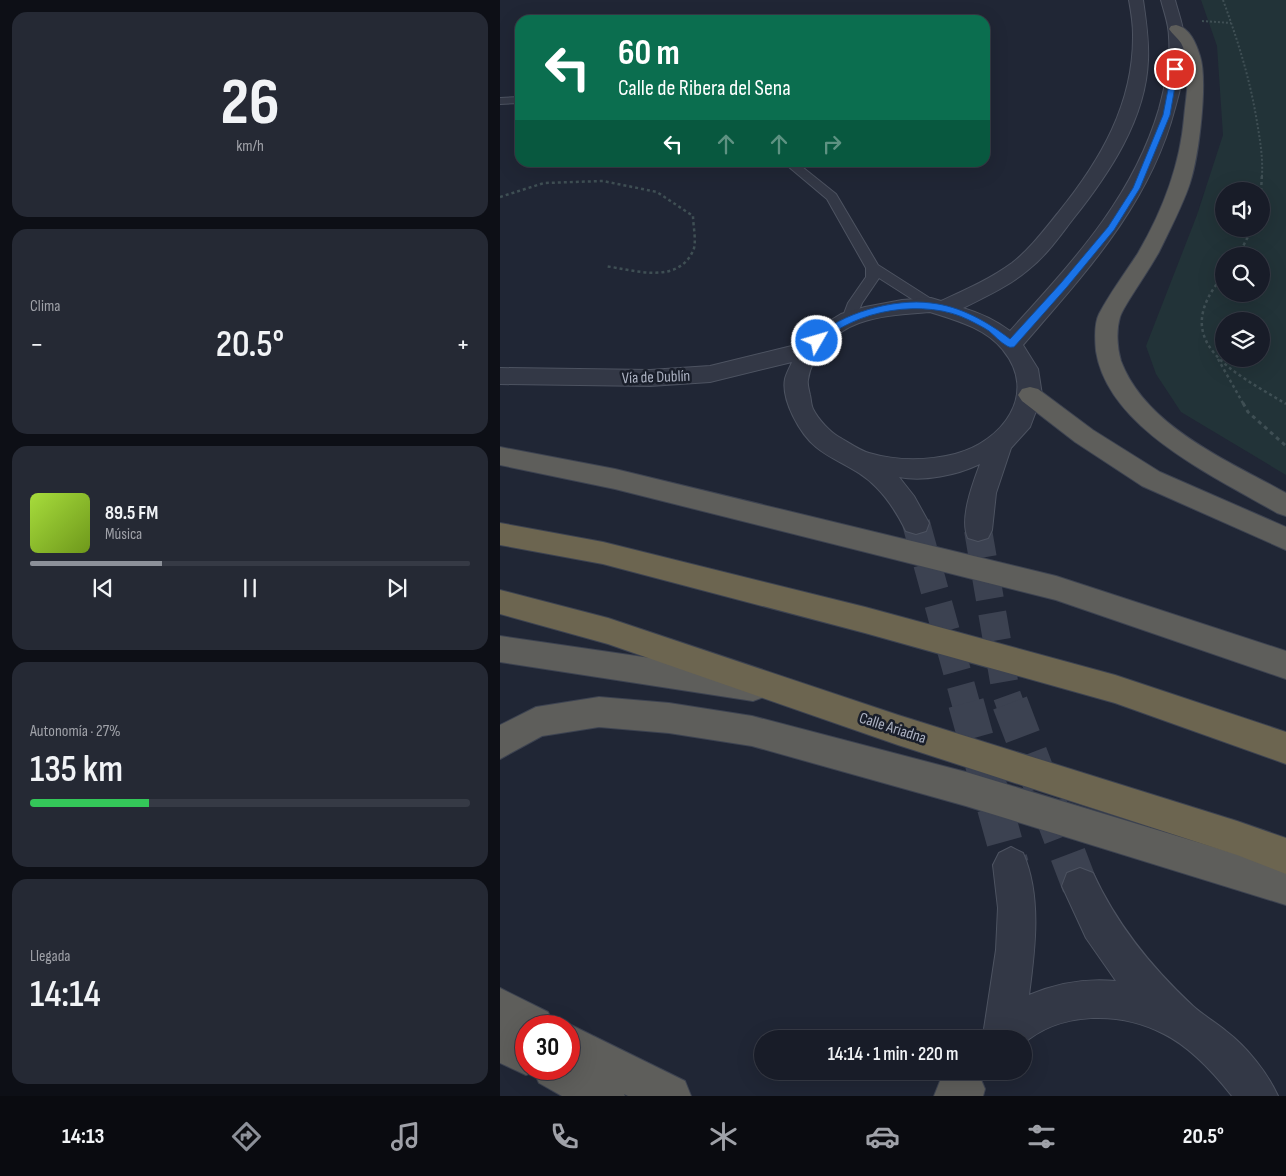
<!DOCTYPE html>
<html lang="es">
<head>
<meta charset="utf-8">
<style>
	:root { --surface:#181c28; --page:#252934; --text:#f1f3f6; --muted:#9fa1a8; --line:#363a45; --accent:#8c9099 }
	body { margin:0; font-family:"Sofia Sans Condensed",sans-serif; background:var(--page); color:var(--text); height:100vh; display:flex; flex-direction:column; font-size:19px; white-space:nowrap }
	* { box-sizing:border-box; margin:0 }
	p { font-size:16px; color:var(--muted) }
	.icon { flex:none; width:28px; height:28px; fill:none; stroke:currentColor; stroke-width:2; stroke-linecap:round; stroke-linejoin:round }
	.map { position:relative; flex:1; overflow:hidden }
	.drawer { display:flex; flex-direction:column; gap:12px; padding:12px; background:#0d0f16; width:500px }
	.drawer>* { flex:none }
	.top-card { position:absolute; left:15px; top:15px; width:475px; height:152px; border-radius:15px; box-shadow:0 5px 20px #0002,0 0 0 1px var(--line); background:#0b6e4f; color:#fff; overflow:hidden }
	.controls { position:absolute; left:715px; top:182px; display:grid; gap:10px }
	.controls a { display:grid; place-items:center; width:55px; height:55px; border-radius:50%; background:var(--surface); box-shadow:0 5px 20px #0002,0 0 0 1px var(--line); font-size:25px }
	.speed { position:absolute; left:15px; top:1015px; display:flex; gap:10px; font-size:25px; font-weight:700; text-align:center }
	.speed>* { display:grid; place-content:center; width:65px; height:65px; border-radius:50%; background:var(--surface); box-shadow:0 5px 20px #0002,0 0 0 1px var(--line); line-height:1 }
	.speed .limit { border:8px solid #d22; background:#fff; color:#111 }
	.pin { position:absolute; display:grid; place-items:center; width:42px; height:42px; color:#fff; margin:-21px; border:2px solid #fff; border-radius:50%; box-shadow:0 1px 5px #0007 }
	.me { position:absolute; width:55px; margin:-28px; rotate:52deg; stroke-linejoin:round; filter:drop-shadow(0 0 4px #0008) }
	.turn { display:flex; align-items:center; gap:18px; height:105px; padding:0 20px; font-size:22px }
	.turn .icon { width:65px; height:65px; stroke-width:2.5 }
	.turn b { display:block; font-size:35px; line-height:42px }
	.lanes { display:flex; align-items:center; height:48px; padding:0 20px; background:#0003; justify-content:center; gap:25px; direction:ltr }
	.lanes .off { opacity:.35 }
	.big { font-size:38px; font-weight:600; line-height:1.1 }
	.drawer .widget { flex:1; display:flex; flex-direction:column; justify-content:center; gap:8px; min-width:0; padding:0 18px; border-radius:15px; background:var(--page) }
	.drawer .dial { align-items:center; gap:0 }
	.dial b { font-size:65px; line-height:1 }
	.song { display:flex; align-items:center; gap:15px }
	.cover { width:60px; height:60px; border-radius:8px; background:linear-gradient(135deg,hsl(80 70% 55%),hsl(80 70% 35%)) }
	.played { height:5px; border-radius:2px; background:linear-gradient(90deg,var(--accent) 30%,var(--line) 30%) }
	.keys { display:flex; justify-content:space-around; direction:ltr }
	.heat { display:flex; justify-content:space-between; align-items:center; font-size:28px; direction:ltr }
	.charge { height:8px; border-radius:4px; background:linear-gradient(90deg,#34c759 27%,var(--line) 0) }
	.trip { position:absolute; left:254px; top:1030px; width:278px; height:50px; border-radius:25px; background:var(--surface); box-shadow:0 5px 20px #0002,0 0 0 1px var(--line); font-weight:600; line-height:50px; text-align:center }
	.tabs { display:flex; height:80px; justify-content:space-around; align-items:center; background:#0a0b10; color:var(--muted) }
	.tabs .icon { width:35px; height:35px }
	.tabs .on { color:var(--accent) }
	.tabs b { font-size:22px; color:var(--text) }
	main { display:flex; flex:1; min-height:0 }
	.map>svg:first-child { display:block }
	.green { fill:#223338; fill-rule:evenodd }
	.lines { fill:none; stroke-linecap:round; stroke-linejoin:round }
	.minor-tunnel-far1 { stroke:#3c4251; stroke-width:28; stroke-dasharray:28 14; stroke-linecap:butt }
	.minor-tunnel { stroke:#3c4251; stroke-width:36; stroke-dasharray:36 18; stroke-linecap:butt }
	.service-casing { stroke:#4d5361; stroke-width:2 }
	.minor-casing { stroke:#4d5361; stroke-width:2 }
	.trunk-casing { stroke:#3d4351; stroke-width:2 }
	.motorway-casing { stroke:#3d4351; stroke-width:2 }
	.path-far2 { stroke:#3f4f54; stroke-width:2; stroke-dasharray:2 2; stroke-linecap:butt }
	.path-far1 { stroke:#3f4f54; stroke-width:2.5; stroke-dasharray:3 3; stroke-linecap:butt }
	.path { stroke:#3f4f54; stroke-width:3; stroke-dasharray:4 4; stroke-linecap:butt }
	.service { fill:#333846; fill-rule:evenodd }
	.minor { fill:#333846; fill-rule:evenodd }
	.trunk { fill:#5e5e5b; fill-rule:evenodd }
	.motorway { fill:#6c6550; fill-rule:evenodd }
	.route { fill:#1a73e8; stroke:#114b97 }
	.labels { text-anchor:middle; stroke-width:5; stroke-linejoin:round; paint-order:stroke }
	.street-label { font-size:16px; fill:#adb3c3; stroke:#191e2a }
</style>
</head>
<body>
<main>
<section class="drawer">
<div class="widget dial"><b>26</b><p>km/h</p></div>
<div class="widget"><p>Clima</p>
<div class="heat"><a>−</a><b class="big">20.5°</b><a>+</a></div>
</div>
<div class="widget">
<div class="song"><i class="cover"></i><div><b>89.5 FM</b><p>Música</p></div></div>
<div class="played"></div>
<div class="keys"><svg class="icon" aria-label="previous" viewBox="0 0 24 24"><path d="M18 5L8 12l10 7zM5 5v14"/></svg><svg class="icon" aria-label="pause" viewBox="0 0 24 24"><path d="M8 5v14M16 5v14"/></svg><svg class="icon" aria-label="next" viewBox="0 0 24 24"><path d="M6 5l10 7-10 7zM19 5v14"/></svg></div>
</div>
<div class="widget"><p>Autonomía · 27%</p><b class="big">135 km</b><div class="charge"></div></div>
<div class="widget"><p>Llegada</p><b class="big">14:14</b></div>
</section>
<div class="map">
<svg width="786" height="1096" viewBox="0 0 786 1096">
	<rect width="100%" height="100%" fill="#202635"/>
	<path class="green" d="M701,0H786V475L681,412L656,374L646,346L697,215L723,135L717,46ZM724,191H761V229H724ZM724,256H761V294H724ZM724,321H761V359H724Z"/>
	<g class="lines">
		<path class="minor-tunnel-far1" d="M416,523L466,704
			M478,530L506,693L510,704"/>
		<path class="minor-tunnel" d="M466,703L511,865
			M510,703L580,886"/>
		<defs>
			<path id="service" d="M20,97V103L0,104V98Z
				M283,162H296L336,194L378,265L436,302L438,305L436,308H426L379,278L362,303L354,322H344L342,319L348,303L366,277V268L327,199Z"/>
			<path id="minor" d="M629,0H643C646,20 649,40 648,60C646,119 609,174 573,219C559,237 546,256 528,270C509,286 485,297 463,308C480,313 495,320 510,331C572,262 632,200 659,109C665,86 671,61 669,37C669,24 664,12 661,0H675C678,12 683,24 684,37C686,61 682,85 675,108C650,204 586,272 523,345L538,369L542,395L530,427L511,448L496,493L492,530L488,538L478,541L468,538C459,519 473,483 480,464C457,475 424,482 399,477L414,496L429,523L426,531L416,534L406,531C398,515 389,500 376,487C358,468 334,462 316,447C300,434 281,400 285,379C286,374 290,367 292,362L210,382L150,386L0,384V368L150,370L210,366L300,344L318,328L341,314L365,307L402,300L431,298L441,301C465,290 490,279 512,263C530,249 544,230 558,213C601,160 634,103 633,34C633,23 631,11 629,0ZM430,312C455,320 486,328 503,350C539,394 502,442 455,454C427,461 396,461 369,453C359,450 348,442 339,437C330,432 318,419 313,409C311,405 311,399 310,395C309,390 307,384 308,380C311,355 336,331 359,323C382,315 406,314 430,312Z
				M511,847L523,853C542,896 535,950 529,995C557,983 584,978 616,981L586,938L562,886L567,873L580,868L593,873C617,925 651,967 693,1006C703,1015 715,1022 726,1031C747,1047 767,1072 778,1096H732C714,1073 690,1047 664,1034C621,1011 559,1011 522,1045V1039H480L484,1029L496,950L498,908L493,865L499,853Z"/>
			<path id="trunk" d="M676,25C690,28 696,43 700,56C708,81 699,156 690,183C684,202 668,234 659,252C650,268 639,284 629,300C626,305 622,311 620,317C616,330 617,348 621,361C646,427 729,461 786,493V516L777,513C716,477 608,429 596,351C595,340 594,324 599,314C610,293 625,273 638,253C662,212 680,165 684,118C686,94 693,66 681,43C678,38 672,34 669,29L671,26Z
				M530,387L538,389L593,430L660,472L786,527V550L642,486L575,442L522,401L518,395L522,389Z
				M0,447L115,469L556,576L786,651V679L556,600L115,489L0,465Z
				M0,636L253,673L264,677L268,687L264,697L253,701L0,662Z
				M99,697L169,703L252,716L466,772L786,869V905L466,806L252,746L169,733L99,727L42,736L0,759V725L36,707Z
				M0,988L48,1012L54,1026H26V1069H69V1026H64L69,1024L185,1081L191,1096H128L124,1094L125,1096H62L39,1083L34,1072L26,1075L0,1063Z
				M459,1071H471L479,1075L485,1089L483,1096H434L440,1081Z"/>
			<path id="motorway" d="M0,523L103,542L365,607L615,675L786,732V764L615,703L365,633L103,564L0,545Z
				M0,590L108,618L398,715L737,821L786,838V874L737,855L398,745L108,644L0,614Z"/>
		</defs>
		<use href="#service" class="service-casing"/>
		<use href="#minor" class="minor-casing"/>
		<use href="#trunk" class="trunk-casing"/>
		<use href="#motorway" class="motorway-casing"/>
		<path class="path-far2" d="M723,0C738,41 750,79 757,122C760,140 763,157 762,176
			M702,21L731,23"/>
		<path class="path-far1" d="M761,191L762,174
			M0,197L44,183L103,181L157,192L193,216C193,225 197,243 193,251C177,285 134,270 105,266
			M738,256L752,229
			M724,275C666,342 734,372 786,404
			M718,359L744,405"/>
		<path class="path" d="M743,403L748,412L786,446"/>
		<use href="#service" class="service"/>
		<use href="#minor" class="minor"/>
		<use href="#trunk" class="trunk"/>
		<use href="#motorway" class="motorway"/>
	</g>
	<path class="route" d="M675,67L678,69L670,115L640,188L614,230L567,287L514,347C510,347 511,348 507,346C500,342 495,336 489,331C483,327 475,323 469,320C426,298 354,309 320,344H314V339C340,313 395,298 431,303C460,306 488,322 510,339L561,283L608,227L633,188L663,115L672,69Z"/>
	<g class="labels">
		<g class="street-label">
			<text transform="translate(156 376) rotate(-2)" y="6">Vía de Dublín</text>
			<text transform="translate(393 727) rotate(18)" y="6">Calle Ariadna</text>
		</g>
	</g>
</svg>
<div class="controls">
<a><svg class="icon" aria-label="sound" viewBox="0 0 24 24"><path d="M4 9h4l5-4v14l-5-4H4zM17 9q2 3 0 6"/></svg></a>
<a><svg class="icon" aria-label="search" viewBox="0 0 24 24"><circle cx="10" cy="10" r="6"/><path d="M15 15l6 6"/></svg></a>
<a><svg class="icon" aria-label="layers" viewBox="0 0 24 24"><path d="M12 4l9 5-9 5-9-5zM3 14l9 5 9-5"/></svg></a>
</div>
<div class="speed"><div class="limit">30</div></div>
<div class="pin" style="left:675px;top:69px;background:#d93025"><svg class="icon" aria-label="arrive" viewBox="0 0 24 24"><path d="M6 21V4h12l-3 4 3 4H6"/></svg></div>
<svg class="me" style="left:317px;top:341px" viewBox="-20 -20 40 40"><circle r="17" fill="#1a73e8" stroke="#fff" stroke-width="3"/><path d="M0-11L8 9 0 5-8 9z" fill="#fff"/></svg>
<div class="trip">14:14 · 1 min · 220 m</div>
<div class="top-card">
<div class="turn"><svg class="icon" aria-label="left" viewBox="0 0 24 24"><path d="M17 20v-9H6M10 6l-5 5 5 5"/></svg><div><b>60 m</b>Calle de Ribera del Sena</div></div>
<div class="lanes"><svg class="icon" aria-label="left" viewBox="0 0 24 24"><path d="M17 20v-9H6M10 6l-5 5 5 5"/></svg><svg class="icon off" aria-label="ahead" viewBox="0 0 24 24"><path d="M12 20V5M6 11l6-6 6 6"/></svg><svg class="icon off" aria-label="ahead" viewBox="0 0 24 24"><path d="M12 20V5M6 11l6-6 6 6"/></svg><svg class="icon off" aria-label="right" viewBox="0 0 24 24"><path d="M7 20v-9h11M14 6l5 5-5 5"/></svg></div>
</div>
</div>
</main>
<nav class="tabs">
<b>14:13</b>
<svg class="icon on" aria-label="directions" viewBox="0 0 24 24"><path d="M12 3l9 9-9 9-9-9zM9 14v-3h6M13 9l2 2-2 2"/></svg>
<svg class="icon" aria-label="music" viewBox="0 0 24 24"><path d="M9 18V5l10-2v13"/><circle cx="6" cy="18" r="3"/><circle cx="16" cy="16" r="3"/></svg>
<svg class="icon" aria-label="phone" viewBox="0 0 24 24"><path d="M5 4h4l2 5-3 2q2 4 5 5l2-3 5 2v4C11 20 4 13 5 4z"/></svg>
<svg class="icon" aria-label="climate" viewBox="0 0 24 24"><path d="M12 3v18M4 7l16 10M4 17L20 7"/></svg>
<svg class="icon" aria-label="car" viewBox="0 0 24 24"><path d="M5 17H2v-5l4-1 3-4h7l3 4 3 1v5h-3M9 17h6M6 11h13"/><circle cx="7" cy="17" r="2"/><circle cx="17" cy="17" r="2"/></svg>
<svg class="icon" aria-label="filters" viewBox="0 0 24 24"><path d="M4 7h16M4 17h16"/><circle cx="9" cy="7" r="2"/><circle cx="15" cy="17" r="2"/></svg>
<b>20.5°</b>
</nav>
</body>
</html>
